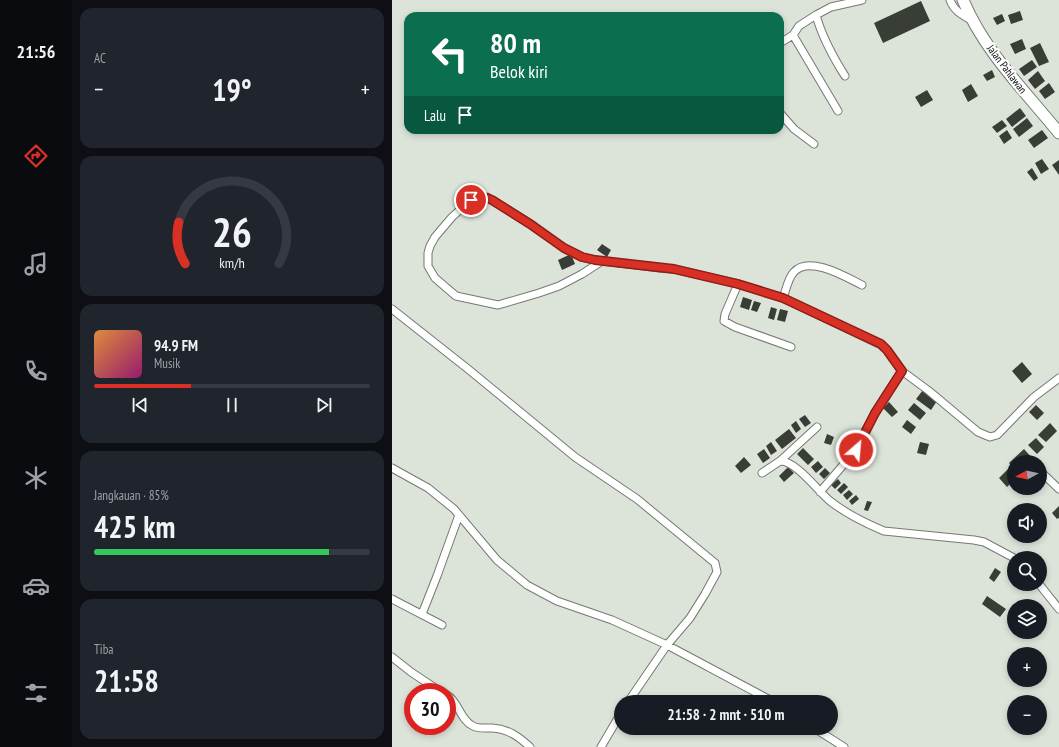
<!DOCTYPE html>
<html lang="id">
<head>
<meta charset="utf-8">
<style>
	:root { --surface:#171b24; --page:#20242c; --text:#f1f3f6; --muted:#9ea1a6; --line:#363941; --accent:#d93025 }
	body { margin:0; font-family:"PT Sans Narrow",sans-serif; background:var(--page); color:var(--text); height:100vh; display:flex; flex-direction:column; font-size:15px; white-space:nowrap }
	* { box-sizing:border-box; margin:0 }
	p { font-size:13px; color:var(--muted) }
	.icon { flex:none; width:22px; height:22px; fill:none; stroke:currentColor; stroke-width:2; stroke-linecap:round; stroke-linejoin:round }
	.map { position:relative; flex:1; overflow:hidden }
	.drawer { display:flex; flex-direction:column; gap:8px; padding:8px; background:#0d0f14; width:320px }
	.drawer>* { flex:none }
	.banner { position:absolute; left:12px; top:12px; width:380px; height:122px; border-radius:12px; box-shadow:0 2px 6px #0003; background:#0b6e4f; color:#fff; overflow:hidden }
	.needle { width:26px; rotate:262deg }
	.buttons { position:absolute; left:615px; top:455px; display:grid; gap:8px }
	.buttons a { display:grid; place-items:center; width:40px; height:40px; border-radius:50%; background:var(--surface); box-shadow:0 2px 6px #0003; font-size:20px }
	.speed { position:absolute; left:12px; top:683px; display:flex; gap:8px; font-size:20px; font-weight:700; text-align:center }
	.speed>* { display:grid; place-content:center; width:52px; height:52px; border-radius:50%; background:var(--surface); box-shadow:0 2px 6px #0003; line-height:1 }
	.speed .limit { border:6px solid #d22; background:#fff; color:#111 }
	.pin { position:absolute; display:grid; place-items:center; width:34px; height:34px; color:#fff; margin:-17px; border:2px solid #fff; border-radius:50%; box-shadow:0 1px 4px #0007 }
	.me { position:absolute; width:44px; margin:-22px; rotate:27deg; stroke-linejoin:round; filter:drop-shadow(0 0 3px #0008) }
	.turn { display:flex; align-items:center; gap:14px; height:84px; padding:0 20px; font-size:18px }
	.turn .icon { width:52px; height:52px; stroke-width:2.5 }
	.turn b { display:block; font-size:28px; line-height:34px }
	.then { display:flex; align-items:center; height:38px; padding:0 20px; background:#0003; gap:8px; font-size:15px }
	.big { font-size:30px; font-weight:700; line-height:1.1 }
	.drawer .widget { flex:1; display:flex; flex-direction:column; justify-content:center; gap:6px; min-width:0; padding:0 14px; border-radius:12px; background:var(--page) }
	.drawer .dial { align-items:center; gap:0 }
	.dial svg { height:104px; overflow:visible; fill:none; stroke:var(--line); stroke-width:7; stroke-linecap:round; text-anchor:middle }
	.dial text { fill:var(--text); stroke:none }
	.song { display:flex; align-items:center; gap:12px }
	.cover { width:48px; height:48px; border-radius:6px; background:linear-gradient(135deg,hsl(30 70% 55%),hsl(320 70% 35%)) }
	.played { height:4px; border-radius:2px; background:linear-gradient(90deg,var(--accent) 35%,var(--line) 35%) }
	.keys { display:flex; justify-content:space-around; direction:ltr }
	.heat { display:flex; justify-content:space-between; align-items:center; font-size:22px; direction:ltr }
	.charge { height:6px; border-radius:3px; background:linear-gradient(90deg,#34c759 85%,var(--line) 0) }
	.trip { position:absolute; left:222px; top:695px; width:224px; height:40px; border-radius:20px; background:var(--surface); box-shadow:0 2px 6px #0003; font-weight:700; line-height:40px; text-align:center }
	main { display:flex; flex:1; min-height:0 }
	.menu { display:flex; flex-direction:column; width:72px; justify-content:space-around; align-items:center; background:#090b0e; color:var(--muted) }
	.menu .icon { width:28px; height:28px }
	.menu .on { color:var(--accent) }
	.menu b { font-size:18px; color:var(--text) }
	.map>svg:first-child { display:block }
	.building { fill:#383e36 }
	.lines { fill:none; stroke-linecap:round; stroke-linejoin:round }
	.minor-casing { stroke:#737a71; stroke-width:9 }
	.trunk-casing { stroke:#737a71; stroke-width:13 }
	.minor { stroke:#fff; stroke-width:7 }
	.trunk { stroke:#fff; stroke-width:11 }
	.route-casing { stroke:#8d1f18; stroke-width:10 }
	.route { stroke:#d93025; stroke-width:7 }
	.labels { text-anchor:middle; stroke-width:4; stroke-linejoin:round; paint-order:stroke }
	.street-label { font-size:11px; fill:#0b0e0a; stroke:#fff }
</style>
</head>
<body>
<main>
<nav class="menu">
<b>21:56</b>
<svg class="icon on" aria-label="directions" viewBox="0 0 24 24"><path d="M12 3l9 9-9 9-9-9zM9 14v-3h6M13 9l2 2-2 2"/></svg>
<svg class="icon" aria-label="music" viewBox="0 0 24 24"><path d="M9 18V5l10-2v13"/><circle cx="6" cy="18" r="3"/><circle cx="16" cy="16" r="3"/></svg>
<svg class="icon" aria-label="phone" viewBox="0 0 24 24"><path d="M5 4h4l2 5-3 2q2 4 5 5l2-3 5 2v4C11 20 4 13 5 4z"/></svg>
<svg class="icon" aria-label="climate" viewBox="0 0 24 24"><path d="M12 3v18M4 7l16 10M4 17L20 7"/></svg>
<svg class="icon" aria-label="car" viewBox="0 0 24 24"><path d="M5 17H2v-5l4-1 3-4h7l3 4 3 1v5h-3M9 17h6M6 11h13"/><circle cx="7" cy="17" r="2"/><circle cx="17" cy="17" r="2"/></svg>
<svg class="icon" aria-label="filters" viewBox="0 0 24 24"><path d="M4 7h16M4 17h16"/><circle cx="9" cy="7" r="2"/><circle cx="15" cy="17" r="2"/></svg>
</nav>
<section class="drawer">
<div class="widget"><p>AC</p>
<div class="heat"><a>−</a><b class="big">19°</b><a>+</a></div>
</div>
<div class="widget dial"><svg viewBox="0 0 100 80">
<path d="M14 69A42 42 0 1 1 86 69"/>
<path d="M14 69A42 42 0 0 1 9 37" stroke="#d93025"/>
<text x="50" y="56" font-size="32" font-weight="700">26</text>
<text x="50" y="72" font-size="11">km/h</text>
</svg></div>
<div class="widget">
<div class="song"><i class="cover"></i><div><b>94.9 FM</b><p>Musik</p></div></div>
<div class="played"></div>
<div class="keys"><svg class="icon" aria-label="previous" viewBox="0 0 24 24"><path d="M18 5L8 12l10 7zM5 5v14"/></svg><svg class="icon" aria-label="pause" viewBox="0 0 24 24"><path d="M8 5v14M16 5v14"/></svg><svg class="icon" aria-label="next" viewBox="0 0 24 24"><path d="M6 5l10 7-10 7zM19 5v14"/></svg></div>
</div>
<div class="widget"><p>Jangkauan · 85%</p><b class="big">425 km</b><div class="charge"></div></div>
<div class="widget"><p>Tiba</p><b class="big">21:58</b></div>
</section>
<div class="map">
<svg width="667" height="747" viewBox="0 0 667 747">
	<rect width="100%" height="100%" fill="#dce4da"/>
	<path class="building" d="M529,1L538,21L491,43L482,23Z
		M628,11L631,20L619,24L616,15Z
		M610,14L613,21L605,25L601,18Z
		M630,39L634,49L623,54L618,44Z
		M648,43L657,62L647,66L638,48Z
		M640,60L645,67L632,76L627,69Z
		M600,70L603,77L595,81L591,75Z
		M646,71L653,81L643,89L636,80Z
		M657,83L663,92L653,99L647,91Z
		M579,84L586,96L576,102L570,90Z
		M535,90L541,100L529,107L523,97Z
		M628,108L634,116L620,127L614,119Z
		M635,118L641,126L627,137L621,129Z
		M610,120L615,126L605,133L600,127Z
		M615,130L620,138L612,144L607,136Z
		M650,130L656,138L642,148L636,140Z
		M650,159L657,169L649,174L643,163Z
		M667,160V175L660,165Z
		M640,168L646,178L642,181L635,172Z
		M210,244L219,250L215,257L205,250Z
		M179,254L183,264L170,270L166,260Z
		M351,297L360,300L357,310L348,307Z
		M362,301L369,303L365,312L359,310Z
		M379,307L385,309L382,320L376,318Z
		M388,309L396,311L393,322L385,320Z
		M630,362L640,374L630,383L620,371Z
		M531,390L545,401L539,410L524,399Z
		M497,402L506,412L500,417L491,408Z
		M522,403L534,413L528,420L516,410Z
		M644,405L652,413L645,420L637,412Z
		M413,415L419,423L413,427L407,419Z
		M515,420L524,427L519,434L510,427Z
		M404,421L409,429L404,433L399,425Z
		M658,423L665,431L654,442L646,435Z
		M397,429L404,438L390,449L383,440Z
		M435,434L442,437L439,445L432,443Z
		M644,438L652,447L645,454L636,445Z
		M379,442L385,451L379,455L374,446Z
		M528,442L537,444L534,455L525,453Z
		M411,448L422,459L416,465L405,454Z
		M372,449L378,458L371,463L365,454Z
		M632,449L640,458L635,462H622V468L617,463Z
		M352,457L359,465L349,473L343,466Z
		M468,457L474,463L470,468L464,461Z
		M426,461L431,467L424,473L419,467Z
		M396,467L402,473L392,482L387,476Z
		M433,468L438,473L432,479L427,474Z
		M616,469L622,476V480L615,487L607,478Z
		M446,479L449,483L443,489L439,485Z
		M452,483L456,487L449,494L445,490Z
		M457,490L461,494L455,500L451,495Z
		M464,495L467,499L460,505L457,501Z
		M475,501L480,502L476,511L472,510Z
		M667,506V518L665,519L660,513Z
		M603,568L609,572L602,582L597,578Z
		M595,596L614,609L608,617L590,604Z"/>
	<g class="lines">
		<defs>
			<path id="minor" d="M558,0C562,11 570,15 581,21
				M424,15C430,37 441,57 453,76
				M401,35L446,111
				M388,43L401,35L407,26L424,15L439,7L470,0
				M388,113L402,129L422,144
				M210,261L190,274L167,286L147,293L106,305L64,296L43,278L36,266V253L38,246L43,237L60,217L79,200L84,198L95,197L139,224L172,248L189,257L203,260L268,268L282,269L346,284L391,298L489,345L495,350L510,371
				M346,284L333,314L332,321L343,327L399,347
				M391,298C394,290 396,278 402,272C417,255 454,277 470,285
				M0,309L76,369L183,457L245,499L323,563L325,572L313,594L298,618L275,645L236,702
				M388,461L425,427
				M0,468L36,488L62,509L105,560L135,585L165,601L220,620L275,645L382,702
				M648,471L667,489
				M370,473L388,461C403,460 426,491 438,501C453,513 473,523 492,531L582,540L592,542L622,558
				M428,492L464,450L483,413L510,371L537,391L586,432L598,437L605,435L642,397L667,378
				M647,584L667,609
				M0,599L50,625
				M30,614L45,576L67,515
				M0,657L19,672L49,692
				M55,695C67,702 68,720 81,726C86,729 94,728 100,728C116,729 126,736 138,747
				M422,728L452,747
				M209,747L229,713"/>
			<path id="trunk" d="M571,0C592,51 633,91 667,133"/>
		</defs>
		<use href="#minor" class="minor-casing"/>
		<use href="#trunk" class="trunk-casing"/>
		<use href="#minor" class="minor"/>
		<use href="#trunk" class="trunk"/>
	</g>
	<g class="lines">
		<defs>
			<path id="route" d="M79,200C86,197 93,196 100,200L138,224L172,248L190,257L203,260L282,269L346,284L391,298L489,344L495,350L510,371L483,413L464,450"/>
		</defs>
		<use href="#route" class="route-casing"/>
		<use href="#route" class="route"/>
	</g>
	<g class="labels">
		<g class="street-label">
			<text transform="translate(615 69) rotate(53)" y="4">Jalan Pahlawan</text>
		</g>
	</g>
</svg>
<div class="buttons">
<a><svg class="needle" viewBox="-14 -14 28 28"><path d="M0-13l5 13h-10z" fill="#e53935"/><path d="M0 13l5-13h-10z" fill="#9ea1a6"/></svg></a>
<a><svg class="icon" aria-label="sound" viewBox="0 0 24 24"><path d="M4 9h4l5-4v14l-5-4H4zM17 9q2 3 0 6"/></svg></a>
<a><svg class="icon" aria-label="search" viewBox="0 0 24 24"><circle cx="10" cy="10" r="6"/><path d="M15 15l6 6"/></svg></a>
<a><svg class="icon" aria-label="layers" viewBox="0 0 24 24"><path d="M12 4l9 5-9 5-9-5zM3 14l9 5 9-5"/></svg></a>
<a>+</a>
<a>−</a>
</div>
<div class="speed"><div class="limit">30</div></div>
<div class="pin" style="left:79px;top:200px;background:#d93025"><svg class="icon" aria-label="arrive" viewBox="0 0 24 24"><path d="M6 21V4h12l-3 4 3 4H6"/></svg></div>
<svg class="me" style="left:464px;top:450px" viewBox="-20 -20 40 40"><circle r="17" fill="#d93025" stroke="#fff" stroke-width="3"/><path d="M0-11L8 9 0 5-8 9z" fill="#fff"/></svg>
<div class="trip">21:58 · 2 mnt · 510 m</div>
<div class="banner">
<div class="turn"><svg class="icon" aria-label="left" viewBox="0 0 24 24"><path d="M17 20v-9H6M10 6l-5 5 5 5"/></svg><div><b>80 m</b>Belok kiri</div></div>
<div class="then">Lalu<svg class="icon" aria-label="arrive" viewBox="0 0 24 24"><path d="M6 21V4h12l-3 4 3 4H6"/></svg></div>
</div>
</div>
</main>
</body>
</html>
